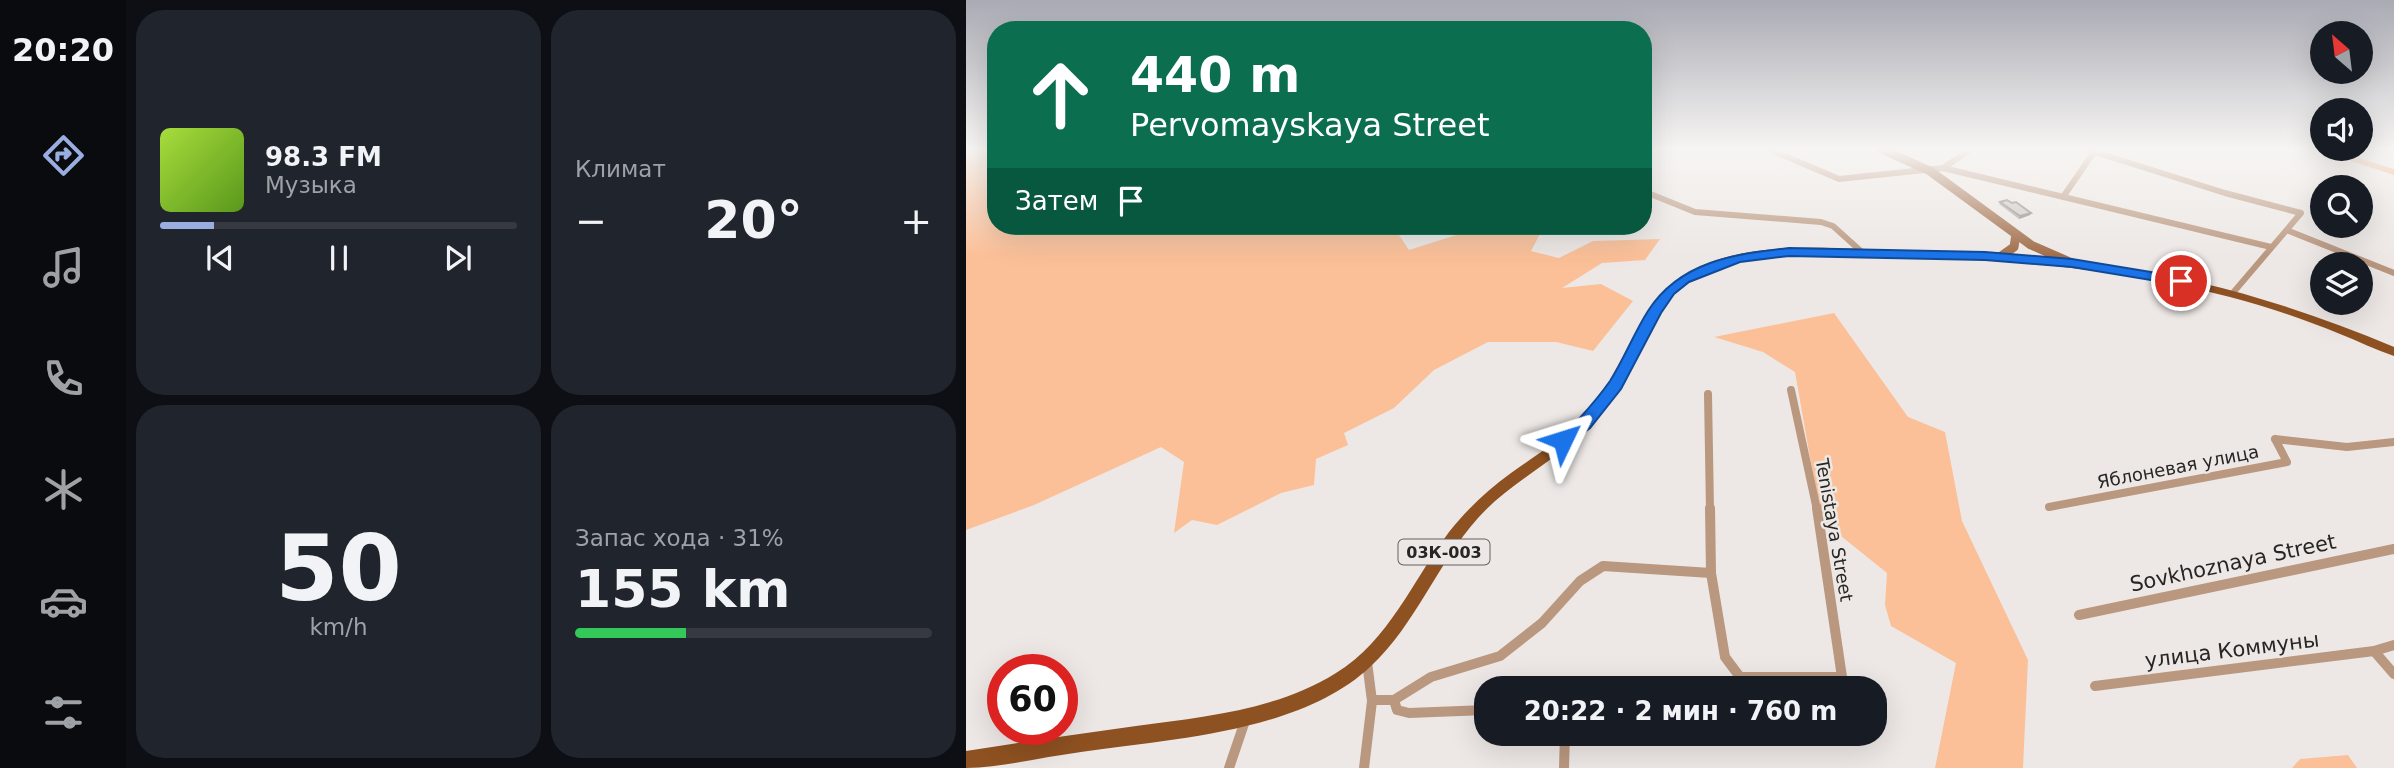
<!DOCTYPE html>
<html lang="ru">
<head>
<meta charset="utf-8">
<style>
	:root { --surface:#171b24; --page:#20242c; --text:#f1f3f6; --muted:#9ea1a6; --line:#363941; --accent:#9aade1 }
	body { margin:0; font-family:"DejaVu Sans",sans-serif; background:var(--page); color:var(--text); height:100vh; display:flex; flex-direction:column; font-size:26px; white-space:nowrap }
	* { box-sizing:border-box; margin:0 }
	p { font-size:23px; color:var(--muted) }
	.icon { flex:none; width:38px; height:38px; fill:none; stroke:currentColor; stroke-width:2; stroke-linecap:round; stroke-linejoin:round }
	.map { position:relative; flex:1; overflow:hidden }
	.side { display:flex; flex-direction:column; gap:10px; padding:10px; background:#0d0f14; width:840px }
	.side>* { flex:none }
	.top-card { position:absolute; left:21px; top:21px; width:665px; height:214px; border-radius:28px; box-shadow:0 7px 28px #0002; background:#0b6e4f; color:#fff; overflow:hidden }
	.needle { width:46px; rotate:332deg }
	.tools { position:absolute; left:1344px; top:21px; display:grid; gap:14px }
	.tools a { display:grid; place-items:center; width:63px; height:63px; border-radius:50%; background:var(--surface); box-shadow:0 7px 28px #0002; font-size:35px }
	.speed { position:absolute; left:21px; top:654px; display:flex; gap:14px; font-size:35px; font-weight:700; text-align:center }
	.speed>* { display:grid; place-content:center; width:91px; height:91px; border-radius:50%; background:var(--surface); box-shadow:0 7px 28px #0002; line-height:1 }
	.speed .limit { border:10px solid #d22; background:#fff; color:#111 }
	.pin { position:absolute; display:grid; place-items:center; width:60px; height:60px; color:#fff; margin:-30px; border:4px solid #fff; border-radius:50%; box-shadow:0 2px 7px #0007 }
	.me { position:absolute; width:77px; margin:-38px; rotate:49deg; stroke-linejoin:round; filter:drop-shadow(0 0 5px #0008) }
	.turn { display:flex; align-items:center; gap:24px; height:147px; padding:0 28px; font-size:32px }
	.turn .icon { width:91px; height:91px; stroke-width:2.5 }
	.turn b { display:block; font-size:49px; line-height:60px }
	.then { display:flex; align-items:center; height:66px; padding:0 28px; background:#0003; gap:14px; font-size:26px }
	.big { font-size:52px; font-weight:700; line-height:1.1 }
	.side .card { flex:1; display:flex; flex-direction:column; justify-content:center; gap:10px; min-width:0; padding:0 24px; border-radius:28px; background:var(--page) }
	.side .dial { align-items:center; gap:0 }
	.dial b { font-size:91px; line-height:1 }
	.song { display:flex; align-items:center; gap:21px }
	.cover { width:84px; height:84px; border-radius:10px; background:linear-gradient(135deg,hsl(80 70% 55%),hsl(90 70% 35%)) }
	.played { height:7px; border-radius:4px; background:linear-gradient(90deg,var(--accent) 15%,var(--line) 15%) }
	.keys { display:flex; justify-content:space-around; direction:ltr }
	.heat { display:flex; justify-content:space-between; align-items:center; font-size:38px; direction:ltr }
	.charge { height:10px; border-radius:5px; background:linear-gradient(90deg,#34c759 31%,var(--line) 0) }
	.side .tiles { flex:1; display:grid; gap:10px; grid-template-columns:repeat(2,1fr) }
	.trip { position:absolute; left:508px; top:676px; width:413px; height:70px; border-radius:28px; background:var(--surface); box-shadow:0 7px 28px #0002; font-weight:700; line-height:70px; text-align:center }
	main { display:flex; flex:1; min-height:0 }
	.tab-bar { display:flex; flex-direction:column; width:126px; justify-content:space-around; align-items:center; background:#090b0e; color:var(--muted) }
	.tab-bar .icon { width:49px; height:49px }
	.tab-bar .current { color:var(--accent) }
	.tab-bar b { font-size:32px; color:var(--text) }
	.map>svg:first-child { display:block }
	.green { fill:#fbc098 }
	.lines { fill:none; stroke-linecap:round; stroke-linejoin:round }
	.river { fill:#ec9c63; fill-rule:evenodd }
	.minor-far2 { stroke:#ba977f; stroke-width:6 }
	.minor-far1 { stroke:#ba977f; stroke-width:8 }
	.minor { stroke:#ba977f; stroke-width:10 }
	.secondary { stroke:#a16e4b; stroke-width:9 }
	.primary { fill:#8e5121; fill-rule:evenodd }
	.wall { fill:#b1adaa }
	.shaded-wall { fill:#908d8b }
	.building { fill:#cec9c6; stroke:#908d8b; stroke-width:2 }
	.route { fill:#1a73e8; stroke:#114b97; stroke-width:2 }
	.labels { text-anchor:middle; stroke-width:5; stroke-linejoin:round; paint-order:stroke }
	.shield { fill:#ede8e5; stroke:#62605e; stroke-width:2 }
	.shield-label { font-size:16px; font-weight:bold; fill:#272624 }
	.street-label { font-size:18px; fill:#272624; stroke:#ede8e5 }
	.near-street-label { font-size:21px; fill:#272624; stroke:#ede8e5 }
</style>
</head>
<body>
<main>
<nav class="tab-bar">
<b>20:20</b>
<svg class="icon current" aria-label="directions" viewBox="0 0 24 24"><path d="M12 3l9 9-9 9-9-9zM9 14v-3h6M13 9l2 2-2 2"/></svg>
<svg class="icon" aria-label="music" viewBox="0 0 24 24"><path d="M9 18V5l10-2v13"/><circle cx="6" cy="18" r="3"/><circle cx="16" cy="16" r="3"/></svg>
<svg class="icon" aria-label="phone" viewBox="0 0 24 24"><path d="M5 4h4l2 5-3 2q2 4 5 5l2-3 5 2v4C11 20 4 13 5 4z"/></svg>
<svg class="icon" aria-label="climate" viewBox="0 0 24 24"><path d="M12 3v18M4 7l16 10M4 17L20 7"/></svg>
<svg class="icon" aria-label="car" viewBox="0 0 24 24"><path d="M5 17H2v-5l4-1 3-4h7l3 4 3 1v5h-3M9 17h6M6 11h13"/><circle cx="7" cy="17" r="2"/><circle cx="17" cy="17" r="2"/></svg>
<svg class="icon" aria-label="filters" viewBox="0 0 24 24"><path d="M4 7h16M4 17h16"/><circle cx="9" cy="7" r="2"/><circle cx="15" cy="17" r="2"/></svg>
</nav>
<section class="side">
<div class="tiles">
<div class="card">
<div class="song"><i class="cover"></i><div><b>98.3 FM</b><p>Музыка</p></div></div>
<div class="played"></div>
<div class="keys"><svg class="icon" aria-label="previous" viewBox="0 0 24 24"><path d="M18 5L8 12l10 7zM5 5v14"/></svg><svg class="icon" aria-label="pause" viewBox="0 0 24 24"><path d="M8 5v14M16 5v14"/></svg><svg class="icon" aria-label="next" viewBox="0 0 24 24"><path d="M6 5l10 7-10 7zM19 5v14"/></svg></div>
</div>
<div class="card"><p>Климат</p>
<div class="heat"><a>−</a><b class="big">20°</b><a>+</a></div>
</div>
<div class="card dial"><b>50</b><p>km/h</p></div>
<div class="card"><p>Запас хода · 31%</p><b class="big">155 km</b><div class="charge"></div></div>
</div>
</section>
<div class="map">
<svg width="1428" height="768" viewBox="0 0 1428 768">
	<rect width="100%" height="100%" fill="#ede8e5"/>
	<path class="green" d="M0,148H30V169L23,171L22,181H30V226H285L293,229L305,226H421L429,229L443,250L519,226H527L576,230L565,251L593,258L627,241L694,239L679,260L636,263L596,288L635,284L667,301L627,351L590,342H522L468,370L428,408L378,433L382,445L350,459L348,485L315,493L251,525L226,520L208,533L218,462L195,447L68,505L0,530Z
		M868,313L942,417L979,432L996,521L1062,660L1057,768H969L990,663L925,626L919,605L921,573L855,520L829,372L797,352L748,337Z
		M1382,755L1391,768H1326L1334,759Z"/>
	<g class="lines">
		<path class="river" d="M1346,148L1364,149L1428,169V175Z"/>
		<path class="minor-far2" d="M800,148L873,179L977,168L1305,247
			M1116,148L1259,193L1335,213L1266,294
			M977,168L1007,148
			M677,191L729,212L855,222L867,226L897,253
			M1097,197L1128,152
			M1323,231L1428,273"/>
		<path class="minor-far1" d="M825,390L851,510
			M742,394L744,510
			M1309,439L1381,447L1428,442
			M1083,507L1321,462L1309,439"/>
		<path class="minor" d="M744,508L745,573L759,657L774,677H876L851,508
			M1113,615L1428,549
			M1408,651L1428,674
			M1129,686L1408,651L1428,645
			M406,700H428L465,677L534,656L576,623L614,581L637,566L745,573
			M428,700L431,710L443,713L520,710
			M263,768L280,718
			M398,768L406,701L401,662
			M598,768L599,733"/>
		<path class="secondary" d="M913,148L964,171L1065,245L1106,263
			M1034,257L1048,247L1050,234"/>
		<path class="primary" d="M864,248C957,251 1049,253 1141,265C1240,279 1336,308 1428,347V356C1410,350 1392,341 1374,334C1338,319 1302,307 1264,297C1148,266 1030,259 910,256C851,254 785,247 731,276C695,296 683,335 665,369C655,388 641,407 627,423C593,460 545,481 512,518C471,564 450,624 405,666C336,732 206,739 115,752C77,757 38,767 0,768V751C57,742 113,734 170,726C238,717 311,710 370,673C423,641 447,580 483,532C501,509 522,490 545,473C569,456 596,439 617,417C629,405 641,390 650,375C662,355 670,333 682,313C720,250 798,247 864,248Z"/>
	</g>
	<path class="wall" d="M1034,202L1046,203L1065,213L1064,215L1053,219L1033,204Z"/>
	<path class="shaded-wall" d="M1065,213L1064,215L1053,219L1054,216Z"/>
	<path class="building" d="M1041,200L1046,203L1050,202L1065,213L1054,216L1034,202Z"/>
	<linearGradient id="sky" x2="0" y2="1"><stop stop-color="#a9aab3"/><stop offset="0.58" stop-color="#f7f5f3"/><stop offset="1" stop-color="#f7f5f3" stop-opacity="0"/></linearGradient>
	<rect width="1428" height="256" fill="url(#sky)"/>
	<path class="route" d="M823,248L1019,252L1106,259L1215,277L1222,281L1215,285L1106,267L1019,260L823,256L774,262L723,282L708,294L695,313L655,389L624,428L603,444H591L589,440C594,430 605,426 613,419C623,408 635,394 644,381C658,359 668,333 682,311C714,261 769,254 823,248Z"/>
	<g class="labels">
		<rect class="shield" x="432.5" y="539.5" width="91" height="25" rx="5"/>
		<g class="shield-label">
			<text x="478" y="558">03К-003</text>
		</g>
		<g class="street-label">
			<text transform="translate(1212 467) rotate(-11)" y="6">Яблоневая улица</text>
			<text transform="translate(868 530) rotate(80)" y="6">Tenistaya Street</text>
		</g>
		<g class="near-street-label">
			<text transform="translate(1267 563) rotate(-12)" y="7">Sovkhoznaya Street</text>
			<text transform="translate(1266 650) rotate(-7)" y="7">улица Коммуны</text>
		</g>
	</g>
</svg>
<div class="tools">
<a><svg class="needle" viewBox="-14 -14 28 28"><path d="M0-13l5 13h-10z" fill="#e53935"/><path d="M0 13l5-13h-10z" fill="#9ea1a6"/></svg></a>
<a><svg class="icon" aria-label="sound" viewBox="0 0 24 24"><path d="M4 9h4l5-4v14l-5-4H4zM17 9q2 3 0 6"/></svg></a>
<a><svg class="icon" aria-label="search" viewBox="0 0 24 24"><circle cx="10" cy="10" r="6"/><path d="M15 15l6 6"/></svg></a>
<a><svg class="icon" aria-label="layers" viewBox="0 0 24 24"><path d="M12 4l9 5-9 5-9-5zM3 14l9 5 9-5"/></svg></a>
</div>
<div class="speed"><div class="limit">60</div></div>
<div class="pin" style="left:1215px;top:281px;background:#d93025"><svg class="icon" aria-label="arrive" viewBox="0 0 24 24"><path d="M6 21V4h12l-3 4 3 4H6"/></svg></div>
<svg class="me" style="left:597px;top:440px" viewBox="-20 -20 40 40"><path d="M0-17L14 15 0 8-14 15z" fill="#1a73e8" stroke="#fff" stroke-width="4"/></svg>
<div class="trip">20:22 · 2 мин · 760 m</div>
<div class="top-card">
<div class="turn"><svg class="icon" aria-label="ahead" viewBox="0 0 24 24"><path d="M12 20V5M6 11l6-6 6 6"/></svg><div><b>440 m</b>Pervomayskaya Street</div></div>
<div class="then">Затем<svg class="icon" aria-label="arrive" viewBox="0 0 24 24"><path d="M6 21V4h12l-3 4 3 4H6"/></svg></div>
</div>
</div>
</main>
</body>
</html>
